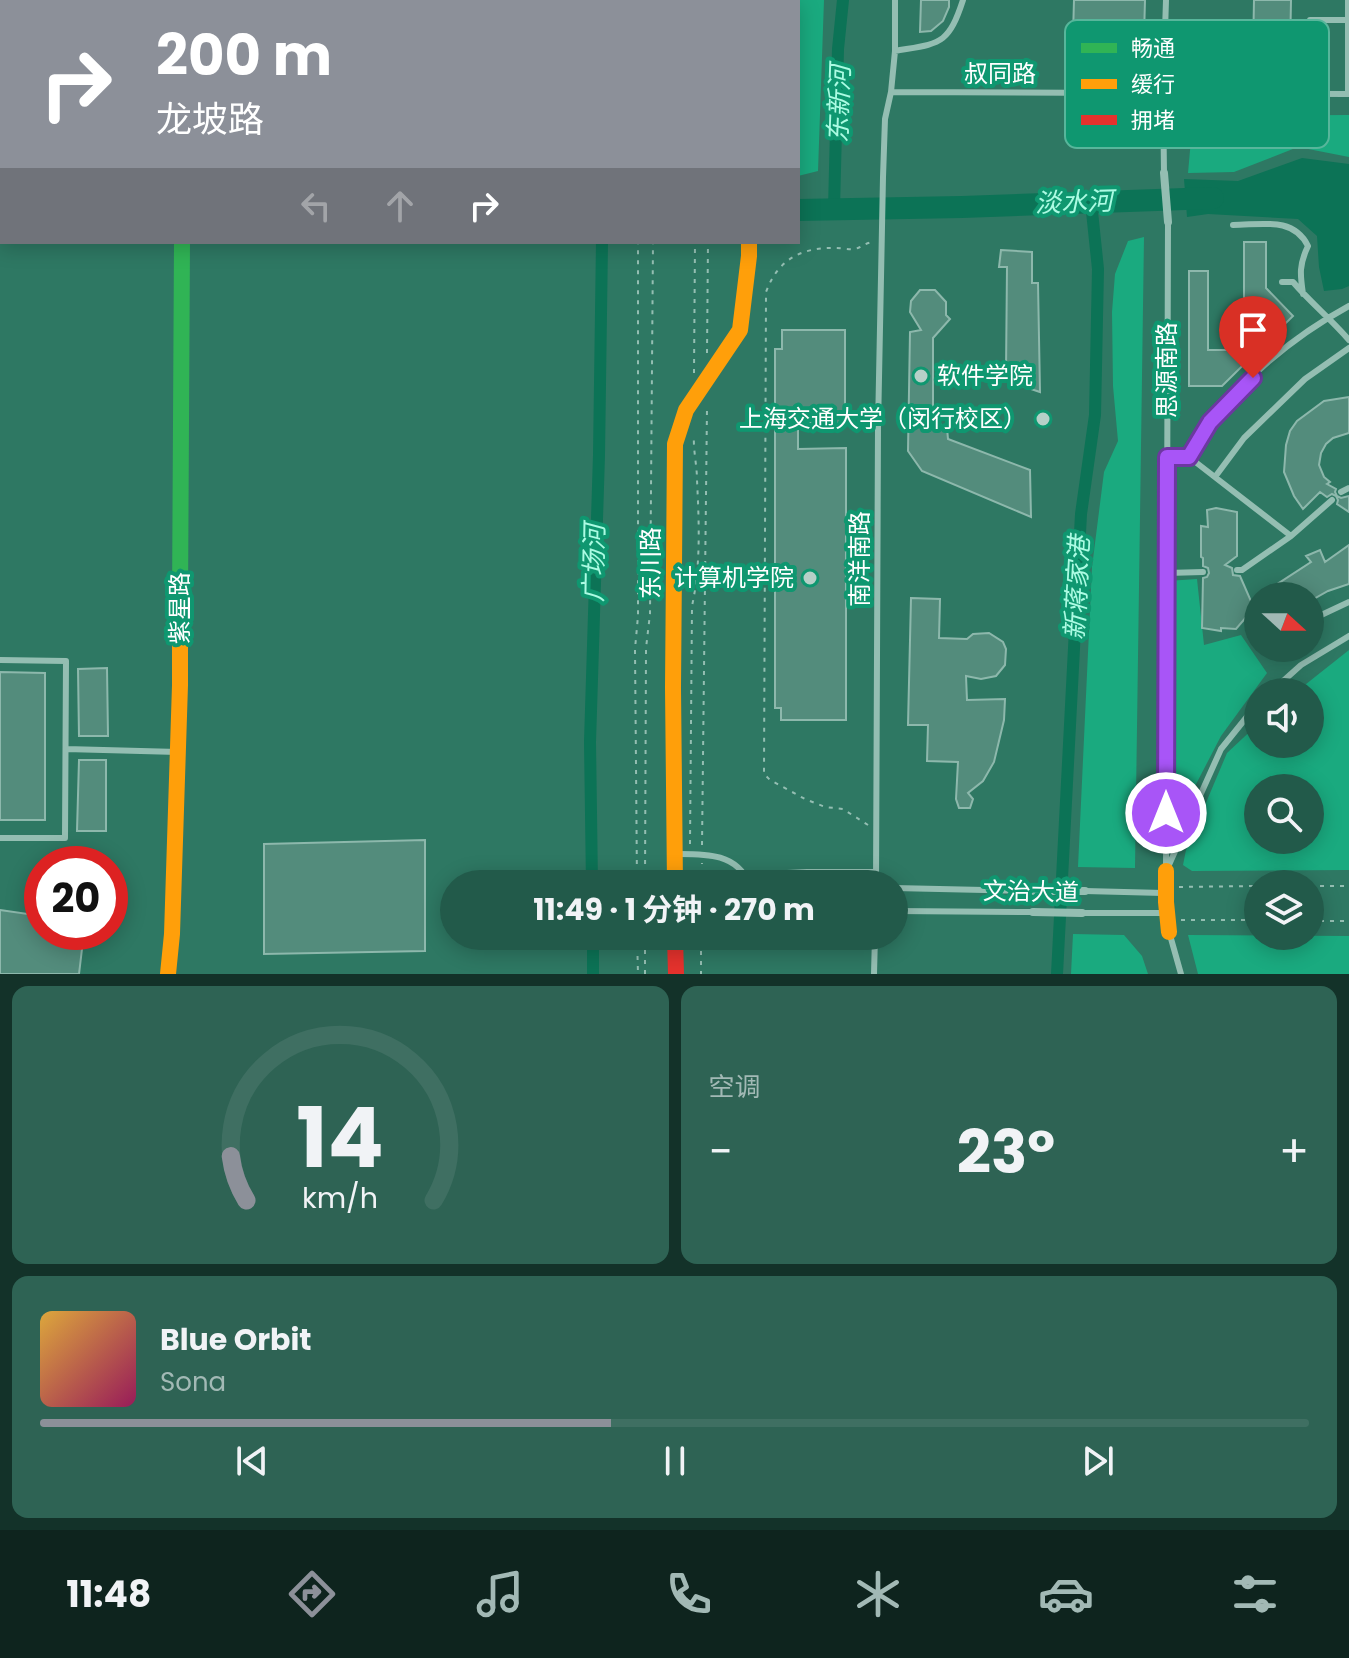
<!DOCTYPE html>
<html lang="zh">
<head>
<meta charset="utf-8">
<style>
	:root { --surface:#225a4a; --page:#2e6354; --text:#f1f3f6; --muted:#a2b9b5; --line:#3f6f62; --accent:#8c9099 }
	body { margin:0; font-family:Poppins,"Noto Sans SC",sans-serif; background:var(--page); color:var(--text); height:100vh; display:flex; flex-direction:column; font-size:30px; white-space:nowrap }
	* { box-sizing:border-box; margin:0 }
	p { font-size:26px; color:var(--muted) }
	.icon { flex:none; width:44px; height:44px; fill:none; stroke:currentColor; stroke-width:2; stroke-linecap:round; stroke-linejoin:round }
	.map { position:relative; height:974px; overflow:hidden }
	.side { display:flex; flex-direction:column; gap:12px; padding:12px; background:#133229; flex:1 }
	.side>* { flex:none }
	.top-card { position:absolute; left:0px; top:0px; width:800px; height:244px; box-shadow:0 4px 20px #0003; background:#8c9099; color:#fff; overflow:hidden }
	.needle { width:52px; rotate:111deg }
	.fabs { position:absolute; left:1244px; top:582px; display:grid; gap:16px }
	.fabs a { display:grid; place-items:center; width:80px; height:80px; border-radius:50%; background:var(--surface); box-shadow:0 4px 20px #0003; font-size:40px }
	.speed { position:absolute; left:24px; top:846px; display:flex; gap:16px; font-size:40px; font-weight:700; text-align:center }
	.speed>* { display:grid; place-content:center; width:104px; height:104px; border-radius:50%; background:var(--surface); box-shadow:0 4px 20px #0003; line-height:1 }
	.speed .limit { border:12px solid #d22; background:#fff; color:#111 }
	.pin { position:absolute; display:grid; place-items:center; width:68px; height:68px; color:#fff; margin:-82px -34px; border-radius:50% 50% 50% 0; rotate:-45deg; box-shadow:0 0 8px #0007 }
	.pin .icon { rotate:45deg }
	.me { position:absolute; width:88px; margin:-44px; rotate:0deg; stroke-linejoin:round; filter:drop-shadow(0 0 6px #0008) }
	.turn { display:flex; align-items:center; gap:28px; height:168px; padding:0 24px; font-size:36px }
	.turn .icon { width:104px; height:104px; stroke-width:2.5 }
	.turn b { display:block; font-size:56px; line-height:68px }
	.lanes { display:flex; align-items:center; height:76px; padding:0 24px; background:#0003; justify-content:center; gap:40px; direction:ltr }
	.lanes .off { opacity:.35 }
	.big { font-size:60px; font-weight:700; line-height:1.1 }
	.side .card { flex:1; display:flex; flex-direction:column; justify-content:center; gap:12px; min-width:0; padding:0 28px; border-radius:16px; background:var(--page) }
	.side .dial { align-items:center; gap:0 }
	.dial svg { height:208px; overflow:visible; fill:none; stroke:var(--line); stroke-width:7; stroke-linecap:round; text-anchor:middle }
	.dial text { fill:var(--text); stroke:none }
	.song { display:flex; align-items:center; gap:24px }
	.cover { width:96px; height:96px; border-radius:12px; background:linear-gradient(135deg,hsl(40 70% 55%),hsl(330 70% 35%)) }
	.played { height:8px; border-radius:4px; background:linear-gradient(90deg,var(--accent) 45%,var(--line) 45%) }
	.keys { display:flex; justify-content:space-around; direction:ltr }
	.heat { display:flex; justify-content:space-between; align-items:center; font-size:44px; direction:ltr }
	.side .tiles { flex:1; display:grid; gap:12px; grid-template-columns:1fr 1fr }
	.card:last-child { grid-column:span 2 }
	.trip { position:absolute; left:440px; top:870px; width:468px; height:80px; border-radius:40px; background:var(--surface); box-shadow:0 4px 20px #0003; font-weight:700; line-height:80px; text-align:center }
	.dock { display:flex; height:128px; justify-content:space-around; align-items:center; background:#0e241e; color:var(--muted) }
	.dock .icon { width:56px; height:56px }
	.dock .on { color:var(--accent) }
	.dock b { font-size:36px; color:var(--text) }
	.map>svg:first-child { display:block }
	.green { fill:#1aaa7f; fill-rule:evenodd }
	.water { fill:#0c7356 }
	.lines { fill:none; stroke-linecap:round; stroke-linejoin:round }
	.canal { stroke:#0c7356; stroke-width:12 }
	.river { stroke:#0c7356; stroke-width:22 }
	.building { fill:#538c7c; stroke:#8db8ac; stroke-width:2 }
	.path { stroke:#94beb2; stroke-width:2; stroke-dasharray:4 6; stroke-linecap:butt }
	.lane { stroke:#94beb2; stroke-width:6 }
	.street { stroke:#94beb2; stroke-width:8 }
	.fast { stroke:#30b455; stroke-width:16 }
	.slow { stroke:#ff9f0a; stroke-width:16 }
	.jam { stroke:#e5322d; stroke-width:16 }
	.route-casing { stroke:#6d37a1; stroke-width:20 }
	.route { stroke:#a855f7; stroke-width:14 }
	.poi-dot { fill:#b6d0c8; stroke:#0f9770; stroke-width:3 }
	.labels { text-anchor:middle; stroke-width:8; stroke-linejoin:round; paint-order:stroke }
	.street-label { font-size:24px; fill:#fff; stroke:#0f9770 }
	.poi-label { font-size:24px; fill:#fff; stroke:#0f9770; text-anchor:end }
	.water-label { font-size:26px; font-style:italic; fill:#acfbe3; stroke:#0f9770 }
	.key { fill:#0f9770; stroke:#57b69b; stroke-width:2 }
	.key-label { font-size:22px; fill:#fff }
</style>
</head>
<body>
<div class="map">
<svg width="1349" height="974" viewBox="0 0 1349 974">
	<rect width="100%" height="100%" fill="#2e7863"/>
	<path class="green" d="M760,0H824L818,171L798,176V2H760Z
		M1349,115V157L1298,147L1234,172L1188,173L1192,128L1217,116Z
		M1144,237L1135,868L1078,867L1092,567L1104,472L1118,441L1113,386L1112,312L1115,274L1128,241Z
		M1197,579L1204,645L1241,635L1267,673L1221,736L1193,790L1177,797L1167,779V581Z
		M1349,650V870L1192,871L1183,865L1186,850L1227,753L1258,724V744H1310V692H1296ZM1310,788V840H1258V788Z
		M1073,934L1124,935L1142,956L1148,974H1071Z
		M1188,935L1349,936V974H1198Z"/>
	<path class="water" d="M1302,158L1349,164V286L1342,289L1324,291L1319,267L1317,236L1298,219L1208,214L1187,217L1184,179L1238,181Z"/>
	<g class="lines">
		<path class="canal" d="M834,209L838,49L843,0
			M592,884L590,742L599,455L602,242
			M593,936V974
			M1057,974L1081,514L1095,415L1098,269L1091,202"/>
		<path class="river" d="M798,210L962,207L1213,198
			M0,226H2"/>
	</g>
	<path class="building" d="M921,0H949V7L943,21L931,31L920,32Z
		M1074,0H1145L1143,72L1072,70Z
		M1254,0H1291L1290,52H1253Z
		M1244,242H1266V288L1293,316L1222,386H1189V271H1208V350H1228L1263,317L1244,297Z
		M1001,250L1032,252V283H1038L1040,392L1010,382L1006,372L1007,267H999Z
		M920,290H935L946,302V315L950,319L933,338V420L947,428L948,439L1030,470L1031,517L922,471L908,451L910,332L921,330L910,312L911,301Z
		M782,330H845V423H798V449L846,448V720H781V708H775V349H782Z
		M1349,397V433L1333,438L1326,444L1321,453L1319,465L1324,477L1330,482L1327,484L1336,489L1335,492L1337,496L1341,498L1349,496V512L1337,504L1338,500L1336,496L1332,494L1327,497L1320,492L1303,509L1294,496L1284,472L1286,445L1290,431L1297,421L1324,401Z
		M1216,508L1237,512V556L1225,565L1232,568L1233,575L1240,576L1254,608L1236,629L1221,628V631L1202,628L1203,578L1207,577L1209,573L1208,568L1203,566V558L1201,557V526L1208,527L1207,510Z
		M1349,545V584L1328,591L1310,601V596H1259L1311,562L1306,556L1320,550L1325,562Z
		M911,598L940,599L939,638L967,639L973,634L989,633L1003,642L1006,649L1005,665L996,676L981,679L966,676L967,700L1005,699L1004,720L994,762L983,781L968,793L973,799L970,808H959L956,799L958,762L927,761L928,725H908Z
		M107,668L108,736H79L78,669Z
		M0,672L45,673V820H0Z
		M79,760H106V831H77Z
		M425,840V951L264,954V844Z
		M0,910L42,916V932H84L79,974H0Z"/>
	<g class="lines">
		<path class="path" d="M695,0V2
			M708,0V2
			M655,2V0
			M0,134H2
			M707,353L708,242
			M694,373L695,242
			M868,825L843,809L825,807L805,799L770,780L764,774L766,292C778,259 802,247 836,248C842,248 850,250 855,249C862,247 865,243 873,242
			M690,844L692,606C701,565 699,521 697,480C697,465 693,450 694,435
			M702,845L707,407
			M637,884L635,649L638,616V242
			M645,884L646,648L650,614L653,242
			M701,884L702,863
			M1310,886H1349
			M1179,887L1258,886
			M1181,920H1258
			M1310,921H1349
			M637,936L638,974
			M701,951V974
			M645,974V936"/>
		<path class="lane" d="M46,0V2
			M80,0V2
			M117,0V2
			M1310,20H1348
			M0,43H2
			M895,51C940,43 948,46 963,0
			M0,76H2
			M891,92L1349,94
			M1348,94V0
			M1164,173L1163,93L1166,0
			M1233,225C1261,225 1293,216 1308,246C1299,265 1300,274 1303,294
			M1282,282H1293C1310,302 1331,319 1349,340
			M1167,457H1189L1291,536
			M1189,457C1227,393 1283,342 1349,306
			M1215,477L1244,438L1305,379L1349,348
			M1341,492L1349,488
			M1237,570H1242L1291,536L1332,500
			M1167,573L1203,572
			M1310,624L1317,617L1349,602
			M1276,656L1284,648
			M0,660L66,661L65,838H0
			M1271,692L1301,665L1349,636
			M66,749L178,752
			M677,854C705,854 737,853 749,884
			M1168,867L1221,749L1258,703
			M1166,871L1168,222
			M745,875L807,872H876
			M876,884L878,428L883,177L885,119L891,92L895,51V0
			M894,888L1034,891
			M1085,891L1163,893
			M894,911L1033,912
			M1082,913H1167
			M1170,935L1181,974
			M675,941L708,940L725,936
			M874,974L875,936"/>
		<path class="street" d="M1164,173L1168,222
			M1034,891H1085
			M1033,912L1082,913"/>
		<path class="fast" d="M631,0V2
			M180,603L182,242"/>
		<path class="slow" d="M184,0V2
			M1166,871V902L1169,932
			M675,884L673,688L675,444L686,410L740,330L749,256V242
			M168,974L172,934L180,685V603"/>
		<path class="jam" d="M750,0V2
			M675,936L676,974"/>
	</g>
	<g class="lines">
		<defs>
			<path id="route" d="M1166,813L1167,457H1189L1210,422L1253,378"/>
		</defs>
		<use href="#route" class="route-casing"/>
		<use href="#route" class="route"/>
	</g>
	<g class="poi-dot">
		<circle cx="921" cy="376" r="8"/>
		<circle cx="1043" cy="419" r="8"/>
		<circle cx="810" cy="578" r="8"/>
	</g>
	<g class="labels">
		<g class="street-label">
			<text x="1000" y="82">叔同路</text>
			<text transform="translate(1167 370) rotate(-90)" y="8">思源南路</text>
			<text transform="translate(860 559) rotate(-90)" y="8">南洋南路</text>
			<text transform="translate(651 563) rotate(-90)" y="8">东川路</text>
			<text transform="translate(180 608) rotate(-90)" y="8">紫星路</text>
			<text transform="translate(1031 892) rotate(1)" y="8">文治大道</text>
		</g>
		<g class="poi-label">
			<text x="937" y="384" text-anchor="start">软件学院</text>
			<text x="1027" y="427">上海交通大学（闵行校区）</text>
			<text x="794" y="586">计算机学院</text>
		</g>
		<g class="water-label">
			<text transform="translate(839 104) rotate(-88)" y="9">东新河</text>
			<text transform="translate(1074 202) rotate(-2)" y="9">淡水河</text>
			<text transform="translate(594 563) rotate(-89)" y="9">广场河</text>
			<text transform="translate(1077 588) rotate(-87)" y="9">新蒋家港</text>
		</g>
	</g>
	<rect x="1065" y="20" width="264" height="128" rx="12" class="key"/>
	<rect x="1081" y="43" width="36" height="10" fill="#30b455"/>
	<rect x="1081" y="79" width="36" height="10" fill="#ff9f0a"/>
	<rect x="1081" y="115" width="36" height="10" fill="#e5322d"/>
	<g class="key-label">
		<text x="1131" y="56">畅通</text>
		<text x="1131" y="92">缓行</text>
		<text x="1131" y="128">拥堵</text>
	</g>
</svg>
<div class="fabs">
<a><svg class="needle" viewBox="-14 -14 28 28"><path d="M0-13l5 13h-10z" fill="#e53935"/><path d="M0 13l5-13h-10z" fill="#a2b9b5"/></svg></a>
<a><svg class="icon" aria-label="sound" viewBox="0 0 24 24"><path d="M4 9h4l5-4v14l-5-4H4zM17 9q2 3 0 6"/></svg></a>
<a><svg class="icon" aria-label="search" viewBox="0 0 24 24"><circle cx="10" cy="10" r="6"/><path d="M15 15l6 6"/></svg></a>
<a><svg class="icon" aria-label="layers" viewBox="0 0 24 24"><path d="M12 4l9 5-9 5-9-5zM3 14l9 5 9-5"/></svg></a>
</div>
<div class="speed"><div class="limit">20</div></div>
<div class="pin" style="left:1253px;top:378px;background:#d93025"><svg class="icon" aria-label="arrive" viewBox="0 0 24 24"><path d="M6 21V4h12l-3 4 3 4H6"/></svg></div>
<svg class="me" style="left:1166px;top:813px" viewBox="-20 -20 40 40"><circle r="17" fill="#a855f7" stroke="#fff" stroke-width="3"/><path d="M0-11L8 9 0 5-8 9z" fill="#fff"/></svg>
<div class="trip">11:49 · 1 分钟 · 270 m</div>
<div class="top-card">
<div class="turn"><svg class="icon" aria-label="right" viewBox="0 0 24 24"><path d="M7 20v-9h11M14 6l5 5-5 5"/></svg><div><b>200 m</b>龙坡路</div></div>
<div class="lanes"><svg class="icon off" aria-label="left" viewBox="0 0 24 24"><path d="M17 20v-9H6M10 6l-5 5 5 5"/></svg><svg class="icon off" aria-label="ahead" viewBox="0 0 24 24"><path d="M12 20V5M6 11l6-6 6 6"/></svg><svg class="icon" aria-label="right" viewBox="0 0 24 24"><path d="M7 20v-9h11M14 6l5 5-5 5"/></svg></div>
</div>
</div>
<section class="side">
<div class="tiles">
<div class="card dial"><svg viewBox="0 0 100 80">
<path d="M14 69A42 42 0 1 1 86 69"/>
<path d="M14 69A42 42 0 0 1 8 52" stroke="#8c9099"/>
<text x="50" y="56" font-size="32" font-weight="700">14</text>
<text x="50" y="72" font-size="11">km/h</text>
</svg></div>
<div class="card"><p>空调</p>
<div class="heat"><a>−</a><b class="big">23°</b><a>+</a></div>
</div>
<div class="card">
<div class="song"><i class="cover"></i><div><b>Blue Orbit</b><p>Sona</p></div></div>
<div class="played"></div>
<div class="keys"><svg class="icon" aria-label="previous" viewBox="0 0 24 24"><path d="M18 5L8 12l10 7zM5 5v14"/></svg><svg class="icon" aria-label="pause" viewBox="0 0 24 24"><path d="M8 5v14M16 5v14"/></svg><svg class="icon" aria-label="next" viewBox="0 0 24 24"><path d="M6 5l10 7-10 7zM19 5v14"/></svg></div>
</div>
</div>
</section>
<nav class="dock">
<b>11:48</b>
<svg class="icon on" aria-label="directions" viewBox="0 0 24 24"><path d="M12 3l9 9-9 9-9-9zM9 14v-3h6M13 9l2 2-2 2"/></svg>
<svg class="icon" aria-label="music" viewBox="0 0 24 24"><path d="M9 18V5l10-2v13"/><circle cx="6" cy="18" r="3"/><circle cx="16" cy="16" r="3"/></svg>
<svg class="icon" aria-label="phone" viewBox="0 0 24 24"><path d="M5 4h4l2 5-3 2q2 4 5 5l2-3 5 2v4C11 20 4 13 5 4z"/></svg>
<svg class="icon" aria-label="climate" viewBox="0 0 24 24"><path d="M12 3v18M4 7l16 10M4 17L20 7"/></svg>
<svg class="icon" aria-label="car" viewBox="0 0 24 24"><path d="M5 17H2v-5l4-1 3-4h7l3 4 3 1v5h-3M9 17h6M6 11h13"/><circle cx="7" cy="17" r="2"/><circle cx="17" cy="17" r="2"/></svg>
<svg class="icon" aria-label="filters" viewBox="0 0 24 24"><path d="M4 7h16M4 17h16"/><circle cx="9" cy="7" r="2"/><circle cx="15" cy="17" r="2"/></svg>
</nav>
</body>
</html>
